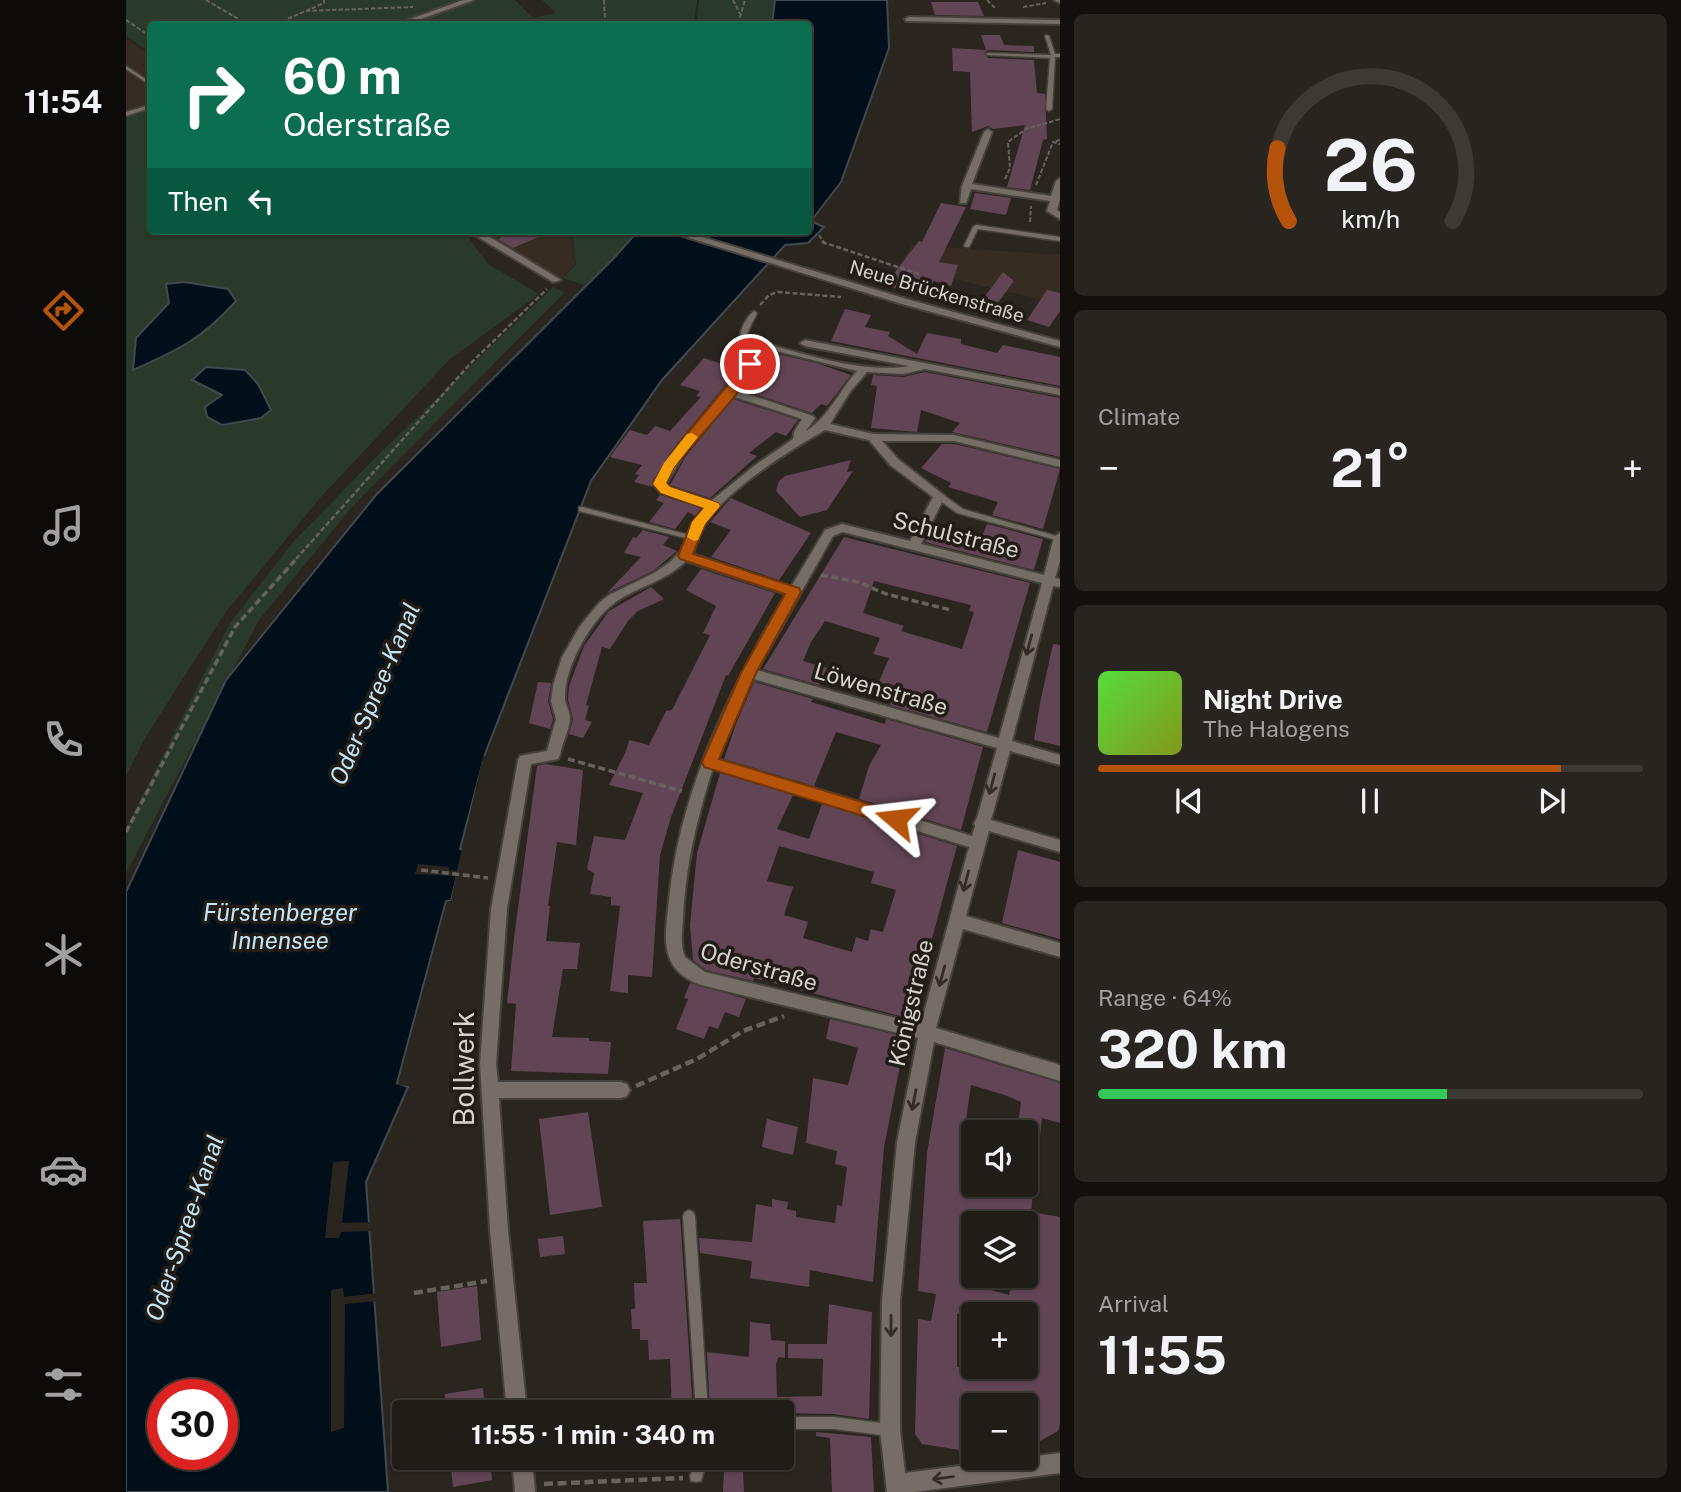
<!DOCTYPE html>
<html lang="en">
<head>
<meta charset="utf-8">
<style>
	:root { --surface:#201c17; --page:#282520; --text:#f1f3f6; --muted:#a2a1a1; --line:#3d3a36; --accent:#b45309 }
	body { margin:0; font-family:"Public Sans",sans-serif; background:var(--page); color:var(--text); height:100vh; display:flex; flex-direction:column; font-size:26px; white-space:nowrap }
	* { box-sizing:border-box; margin:0 }
	p { font-size:23px; color:var(--muted) }
	.icon { flex:none; width:38px; height:38px; fill:none; stroke:currentColor; stroke-width:2; stroke-linecap:round; stroke-linejoin:round }
	.map { position:relative; flex:1; overflow:hidden }
	.sheet { display:flex; flex-direction:column; gap:14px; padding:14px; background:#120f0d; width:621px }
	.sheet>* { flex:none }
	.hud { position:absolute; left:21px; top:21px; width:665px; height:214px; border-radius:7px; box-shadow:0 2px 5px #0004,0 0 0 2px var(--line); background:#0b6e4f; color:#fff; overflow:hidden }
	.controls { position:absolute; left:835px; top:1120px; display:grid; gap:14px }
	.controls a { display:grid; place-items:center; width:77px; height:77px; border-radius:7px; background:var(--surface); box-shadow:0 2px 5px #0004,0 0 0 2px var(--line); font-size:35px }
	.speed { position:absolute; left:21px; top:1379px; display:flex; gap:14px; font-size:35px; font-weight:700; text-align:center }
	.speed>* { display:grid; place-content:center; width:91px; height:91px; border-radius:50%; background:var(--surface); box-shadow:0 2px 5px #0004,0 0 0 2px var(--line); line-height:1 }
	.speed .limit { border:10px solid #d22; background:#fff; color:#111 }
	.pin { position:absolute; display:grid; place-items:center; width:60px; height:60px; color:#fff; margin:-30px; border:4px solid #fff; border-radius:50%; box-shadow:0 2px 7px #0007 }
	.me { position:absolute; width:77px; margin:-38px; rotate:287deg; stroke-linejoin:round; filter:drop-shadow(0 0 5px #0008) }
	.turn { display:flex; align-items:center; gap:24px; height:147px; padding:0 21px; font-size:32px }
	.turn .icon { width:91px; height:91px; stroke-width:2.5 }
	.turn b { display:block; font-size:49px; line-height:60px }
	.then { display:flex; align-items:center; height:66px; padding:0 21px; background:#0003; gap:14px; font-size:26px }
	.big { font-size:52px; font-weight:700; line-height:1.1 }
	.sheet .tile { flex:1; display:flex; flex-direction:column; justify-content:center; gap:10px; min-width:0; padding:0 24px; border-radius:10px; background:var(--page) }
	.sheet .dial { align-items:center; gap:0 }
	.dial svg { height:182px; overflow:visible; fill:none; stroke:var(--line); stroke-width:7; stroke-linecap:round; text-anchor:middle }
	.dial text { fill:var(--text); stroke:none }
	.song { display:flex; align-items:center; gap:21px }
	.cover { width:84px; height:84px; border-radius:10px; background:linear-gradient(135deg,hsl(110 70% 55%),hsl(70 70% 35%)) }
	.played { height:7px; border-radius:4px; background:linear-gradient(90deg,var(--accent) 85%,var(--line) 85%) }
	.keys { display:flex; justify-content:space-around; direction:ltr }
	.heat { display:flex; justify-content:space-between; align-items:center; font-size:38px; direction:ltr }
	.charge { height:10px; border-radius:5px; background:linear-gradient(90deg,#34c759 64%,var(--line) 0) }
	.trip { position:absolute; left:266px; top:1400px; width:402px; height:70px; border-radius:7px; background:var(--surface); box-shadow:0 2px 5px #0004,0 0 0 2px var(--line); font-weight:700; line-height:70px; text-align:center }
	main { display:flex; flex:1; min-height:0 }
	.tabs { display:flex; flex-direction:column; width:126px; justify-content:space-around; align-items:center; background:#0d0b09; color:var(--muted) }
	.tabs .icon { width:49px; height:49px }
	.tabs .active { color:var(--accent) }
	.tabs b { font-size:32px; color:var(--text) }
	.map>svg:first-child { display:block }
	.built { fill:#372c22 }
	.green { fill:#293a2a }
	.water { fill:#000f19; stroke:#40494f; stroke-width:2; fill-rule:evenodd }
	.pier { fill:#2b251f }
	.building { fill:#624555; fill-rule:evenodd }
	.lines { fill:none; stroke-linecap:round; stroke-linejoin:round }
	.service-casing { stroke:#46413c; stroke-width:3 }
	.minor-casing { stroke:#46413c; stroke-width:4 }
	.path-far3 { stroke:#67625d; stroke-width:2; stroke-dasharray:4.5 2; stroke-linecap:butt }
	.path-far2 { stroke:#67625d; stroke-width:2.5; stroke-dasharray:5 2.5; stroke-linecap:butt }
	.path-far1 { stroke:#67625d; stroke-width:3.5; stroke-dasharray:7 3.5; stroke-linecap:butt }
	.path { stroke:#67625d; stroke-width:4.5; stroke-dasharray:9 4.5; stroke-linecap:butt }
	.service { fill:#756d66; fill-rule:evenodd }
	.minor { fill:#756d66; fill-rule:evenodd }
	.oneway { stroke:#332b26 }
	.route { fill:#b45309; stroke:#753606; stroke-width:2 }
	.slow { fill:#f59e0b }
	.labels { text-anchor:middle; stroke-width:7; stroke-linejoin:round; paint-order:stroke }
	.far-street-label { font-size:19px; fill:#d5d1cd; stroke:#221b16 }
	.street-label { font-size:23px; fill:#d5d1cd; stroke:#221b16 }
	.water-label { font-size:24px; font-style:italic; fill:#c1e6f8; stroke:#221b16 }
	.near-street-label { font-size:28px; fill:#d5d1cd; stroke:#221b16 }
</style>
</head>
<body>
<main>
<nav class="tabs">
<b>11:54</b>
<svg class="icon active" aria-label="directions" viewBox="0 0 24 24"><path d="M12 3l9 9-9 9-9-9zM9 14v-3h6M13 9l2 2-2 2"/></svg>
<svg class="icon" aria-label="music" viewBox="0 0 24 24"><path d="M9 18V5l10-2v13"/><circle cx="6" cy="18" r="3"/><circle cx="16" cy="16" r="3"/></svg>
<svg class="icon" aria-label="phone" viewBox="0 0 24 24"><path d="M5 4h4l2 5-3 2q2 4 5 5l2-3 5 2v4C11 20 4 13 5 4z"/></svg>
<svg class="icon" aria-label="climate" viewBox="0 0 24 24"><path d="M12 3v18M4 7l16 10M4 17L20 7"/></svg>
<svg class="icon" aria-label="car" viewBox="0 0 24 24"><path d="M5 17H2v-5l4-1 3-4h7l3 4 3 1v5h-3M9 17h6M6 11h13"/><circle cx="7" cy="17" r="2"/><circle cx="17" cy="17" r="2"/></svg>
<svg class="icon" aria-label="filters" viewBox="0 0 24 24"><path d="M4 7h16M4 17h16"/><circle cx="9" cy="7" r="2"/><circle cx="15" cy="17" r="2"/></svg>
</nav>
<div class="map">
<svg width="934" height="1492" viewBox="0 0 934 1492">
	<rect width="100%" height="100%" fill="#2b251f"/>
	<path class="built" d="M0,39L24,55V106L0,113Z
		M356,231H445L449,264L436,278L396,259Z
		M786,245L934,255V304L773,266Z"/>
	<path class="green" d="M0,0H389L407,18L430,13L416,0H571L568,24H24V52L0,36Z
		M573,0H649L646,24H570Z
		M24,110V231H332L342,237L362,264L413,294L323,360L194,498L99,613L19,738L0,776V117Z
		M446,231H512L488,258L459,285L437,278L450,264Z
		M427,287L439,292L226,507L133,620L0,873V828L104,623L168,541L255,452Z"/>
	<path class="water" d="M649,0H761L763,48L715,182L685,221L698,227L682,243L659,245L536,380L465,481L359,754L334,849L337,850L325,901H320L271,1083L282,1087L240,1182L262,1492H0V892L100,680L250,495L488,258L512,231H682V24H646ZM37,1395H96V1454H37Z
		M58,282L102,289L110,301C76,339 52,350 7,370L10,338L43,303L40,284Z
		M80,367L119,370L132,384L145,410L135,418L96,425L81,417L79,407L96,395L66,380Z"/>
	<path class="pier" d="M357,756H362L338,847L340,851L328,902L323,904L276,1082L285,1086L272,1085L321,901H325L330,876L289,874L292,864L323,867V870L331,871Z
		M223,1161L216,1223L246,1222L247,1231L215,1232L213,1238H199L207,1162Z
		M217,1288L218,1297L251,1293L252,1301L219,1304L218,1428L205,1432V1290Z"/>
	<path class="building" d="M805,2H852L858,16L809,15Z
		M855,35H874L878,45L908,46V52L862,50L858,53L862,58L908,60L911,93L919,94L921,139L917,140L904,190L881,187L899,125L867,129L862,126L846,132L844,72L827,71L826,48L860,50Z
		M849,193L885,198L880,215L844,209Z
		M815,203L840,207L813,262L832,265L825,286L808,281L796,296L759,285L793,241L796,242Z
		M388,231H426L387,248L372,239Z
		M877,272L888,281L863,315L848,311Z
		M921,290L934,293V311L923,327L901,320Z
		M719,309L745,315L739,327L764,332L762,336L791,354L801,333L835,339V344L871,353L877,345L934,357V386L705,341Z
		M634,350L690,363L725,375L701,406L695,404L686,413L614,389L631,366L629,359Z
		M578,358L596,364L599,359L616,364L547,449L526,483L527,487L508,482L513,475L509,474L516,465L484,457L504,430L521,435L529,426L544,431L575,397L570,396L574,391L554,385Z
		M799,372L934,398V457L826,432L834,423L795,410L791,432L745,428L751,386L745,385L747,375L777,377Z
		M607,399L672,420L660,436L650,432L623,453L631,456L584,498L544,485L560,456Z
		M816,444H828L934,469L917,529L866,515L872,502L822,487L825,483L795,468Z
		M725,460L721,472L727,471L701,510L674,517L650,491L653,481L659,476Z
		M534,495L575,508L569,516L562,512L549,529L523,522L538,503L530,500Z
		M605,498L685,533L653,580L585,557L605,530L584,522Z
		M861,524L917,539L908,570L799,542L808,525L856,537Z
		M517,530L543,537L537,545L551,551L527,571L481,593L515,557L498,553L507,537L510,538Z
		M718,537L904,583L861,732L764,705L769,689L752,684L763,658L747,654L754,638L699,621L685,642L677,661L701,668L693,685L637,669ZM748,581L845,605L843,611L848,612L836,649L775,631L778,626L737,613Z
		M575,569L649,593L602,676L600,675L545,817L534,855L526,977L502,975V993L484,991L494,906L485,905V897L464,894L468,873L461,869L468,836L499,840L517,793L483,785L500,751L503,740L523,745L540,711L546,710L584,635L577,633L590,606L560,590Z
		M525,587L538,599L512,611L502,621L484,649L476,647L460,705L463,706L459,720L466,722L457,738L443,734L447,719L442,700L443,686L458,646L483,611Z
		M927,644L934,645V746L908,740L914,703Z
		M412,682L425,683L422,701L427,719L424,729L403,723Z
		M628,682L687,699L685,702L759,724L760,719L857,747L835,830L733,799L743,766L755,745L710,732L688,786L598,759L610,724Z
		M419,764L457,770L450,845L431,842L422,906H424L420,941L454,943L451,969H437L426,1037L463,1038V1041L485,1042L482,1074L385,1071L390,1004L381,1003L388,938L411,766Z
		M594,773L667,795L651,829L683,839L696,804L831,846L786,1013L778,1017L628,978L627,981L580,970L567,960L564,925L571,853ZM653,846L748,872L745,883L770,890L757,932L745,929L742,941L730,937L726,952L677,938L682,922L658,915L667,887L641,881Z
		M892,850L934,862V939L876,923Z
		M564,983L620,999L613,1017L599,1012L592,1029L583,1026L578,1039L550,1029L562,999L558,998Z
		M704,1019L771,1035L778,1045L758,1147L747,1282L684,1270L683,1287L624,1278L626,1261L574,1253L573,1238L626,1242L630,1204L646,1207V1199L662,1202L661,1209L670,1211V1217L709,1223L711,1205L716,1206L721,1167L709,1164L711,1151L680,1143L687,1078L722,1085L732,1048L700,1039Z
		M819,1048L934,1083V1123L916,1118L910,1171L900,1170V1132H891L895,1102L879,1095L845,1085L837,1142L841,1143L837,1185H908L905,1212L934,1217V1424L932,1431L900,1449V1405H847V1452L796,1444L789,1434L792,1319L805,1321L810,1294L792,1291L801,1153ZM835,1215L876,1223H900V1276H888L883,1295L835,1282ZM831,1314H903L900,1323L914,1329L906,1359L900,1357V1367H831Z
		M462,1112L476,1207L424,1215L413,1119Z
		M641,1119L672,1127L667,1155L636,1147Z
		M554,1219L555,1230L567,1412H546L544,1359L523,1360L522,1340H514V1329H506L505,1309H509L508,1283H521L517,1221Z
		M437,1236L439,1254L414,1257L412,1239Z
		M351,1286L355,1340L315,1347L311,1292Z
		M703,1304L746,1312L743,1419L708,1414L584,1412L581,1352L623,1357L624,1322L644,1324L645,1340L659,1341V1358L653,1357L650,1364L651,1397L696,1396L697,1359L662,1358V1344H701Z
		M357,1388L359,1412H320L319,1394Z
		M690,1432L745,1437L748,1492H706L704,1438L690,1436Z
		M334,1458H364L366,1480L327,1487L324,1459Z
		M598,1471L617,1472L618,1492H597Z"/>
	<g class="lines">
		<defs>
			<path id="service" d="M921,35L923,36L929,54H934V57H929L926,109L923,111L920,109L924,58L862,55L860,54L862,53L925,55L919,36Z
				M0,66L24,82V85L0,69Z
				M24,105V108L0,116V112Z
				M850,225L934,237V241L852,229L843,247H839L838,246L847,227Z
				M628,311L631,313C626,323 622,331 618,341H614C613,331 620,317 628,311Z
				M810,494H816L837,509L934,537V541L831,513L810,498Z
				M453,507H456L567,536L571,538L567,540L453,511Z
				M563,1210L567,1212L569,1216L582,1412H570L557,1216L559,1212Z
				M656,1417H708L763,1424L767,1426L769,1430L767,1434L763,1436L708,1429H656Z
				M570,1458H582L575,1481L570,1482L565,1481L564,1476Z"/>
			<path id="minor" d="M337,0H348L281,24H271Z
				M928,0H934V3Z
				M783,17L934,20V24L780,21L779,19Z
				M862,129L866,132L846,184L925,196L930,181L934,178V199L931,210L934,212V219L921,211L924,201L845,189L840,203H834L836,186L858,132Z
				M342,231H354L435,280L427,282Z
				M541,231H556L784,300L934,341V347L776,304Z
				M616,337C663,349 735,375 783,366L679,346L674,343L679,340L934,389V395L799,369L777,374L741,372L724,392L704,424L747,434L828,435L934,460V467L828,441H756L772,459L819,496L795,544L918,575L928,537L934,533V561L929,578L934,579V587L927,586L886,741L934,755V765L884,751L865,820L934,840V852L863,831L840,916L934,943V957L837,929L810,1028L934,1065V1081L808,1042L789,1142L774,1301V1430L779,1473L934,1453V1473L788,1492H761L754,1430L756,1301L771,1142L792,1038L575,985C532,970 539,937 543,900C554,789 604,690 660,594L560,561C540,581 514,586 491,601C466,618 438,667 439,698C439,705 444,711 444,719C443,731 436,743 434,755L432,759L405,764L381,909L370,1064L372,1082H495L501,1084L504,1090L501,1096L495,1098H373L382,1230L401,1412H381L364,1230L354,1064L365,909L392,760L394,756L421,751L430,719L425,701L427,686L436,657L454,626L473,603L483,595L528,573L544,562L555,551L566,524L579,507L535,493L528,484L549,450L619,364L612,354L611,340ZM622,344L731,371C714,390 702,418 680,431L689,418L687,416L610,390L629,364L622,354ZM606,396L676,419L668,432L667,439L628,466L585,501L543,487L540,484L558,454ZM699,430L743,440L764,465L807,497L784,541L716,524L699,530L665,587L566,554C571,544 573,533 579,524C601,489 663,451 699,430ZM717,532L916,583L873,738L631,670L707,536ZM627,679L871,748L851,818L848,823L849,826L846,836L591,759ZM587,768L843,847L795,1024L579,972L559,957C554,945 556,932 557,919C559,867 571,818 587,768Z
				M386,1458H406L409,1492H389Z"/>
		</defs>
		<use href="#service" class="service-casing"/>
		<use href="#minor" class="minor-casing"/>
		<path class="path-far3" d="M80,0L121,24
			M478,0L479,22
			M607,0L614,14
			M861,0L869,8
			M897,7L920,3
			M180,11L287,7
			M0,20L24,36
			M150,24L198,3V0
			M612,24L619,0
			M934,140L927,142L934,144
			M879,179L884,168L882,142L900,129L934,119
			M910,185L927,142
			M904,222L905,206
			M693,235L699,244"/>
		<path class="path-far2" d="M696,242L793,274
			M634,305L643,295L652,292L715,297
			M170,559L344,364L421,289"/>
		<path class="path-far1" d="M695,575L732,582L760,594L825,610
			M442,759L556,791
			M0,832L109,627L172,557
			M295,870L362,878"/>
		<path class="path" d="M510,1086L571,1059L617,1031L658,1016
			M288,1293L361,1281
			M418,1484L557,1478"/>
		<use href="#service" class="service"/>
		<use href="#minor" class="minor"/>
	</g>
	<defs><path id="oneway-shaft" d="M-6 0H5M1.5-3L5.5 0L1.5 3" fill="none" stroke-width="1.6" stroke-linecap="round" stroke-linejoin="round" transform="scale(1.75)"/></defs>
	<g class="oneway">
		<use href="#oneway-shaft" transform="translate(903 645) rotate(105)"/>
		<use href="#oneway-shaft" transform="translate(866 784) rotate(105)"/>
		<use href="#oneway-shaft" transform="translate(840 881) rotate(104)"/>
		<use href="#oneway-shaft" transform="translate(816 976) rotate(105)"/>
		<use href="#oneway-shaft" transform="translate(788 1100) rotate(101)"/>
		<use href="#oneway-shaft" transform="translate(765 1326) rotate(90)"/>
		<use href="#oneway-shaft" transform="translate(817 1478) rotate(173)"/>
	</g>
	<path class="route" d="M624,360L630,364L610,395L548,467L540,483L544,487L592,503L594,506L579,524L567,554L673,588L675,592L630,673L593,759L776,814L778,819L776,824L770,826L578,767L576,762L615,673L659,594L554,559L552,556L566,522L578,508L535,493L527,484C550,439 591,403 620,361Z"/>
	<path class="slow" d="M566,433L572,437L548,467L540,483L544,487L592,503L594,506L579,524L572,540L568,541L561,537L566,522L578,508L535,493L527,484L538,463L561,434Z"/>
	<g class="labels">
		<g class="far-street-label">
			<text transform="translate(811 291) rotate(16)" y="7">Neue Brückenstraße</text>
		</g>
		<g class="street-label">
			<text transform="translate(830 535) rotate(14)" y="8">Schulstraße</text>
			<text transform="translate(755 689) rotate(16)" y="8">Löwenstraße</text>
			<text transform="translate(633 967) rotate(16)" y="8">Oderstraße</text>
			<text transform="translate(785 1003) rotate(-77)" y="8">Königstraße</text>
		</g>
		<g class="water-label">
			<text transform="translate(249 694) rotate(-67)" y="8">Oder-Spree-Kanal</text>
			<text x="154" y="921">Fürstenberger<tspan x="154" dy="28">Innensee</tspan></text>
			<text transform="translate(59 1228) rotate(-71)" y="8">Oder-Spree-Kanal</text>
		</g>
		<g class="near-street-label">
			<text transform="translate(338 1069) rotate(-90)" y="10">Bollwerk</text>
		</g>
	</g>
</svg>
<div class="controls">
<a><svg class="icon" aria-label="sound" viewBox="0 0 24 24"><path d="M4 9h4l5-4v14l-5-4H4zM17 9q2 3 0 6"/></svg></a>
<a><svg class="icon" aria-label="layers" viewBox="0 0 24 24"><path d="M12 4l9 5-9 5-9-5zM3 14l9 5 9-5"/></svg></a>
<a>+</a>
<a>−</a>
</div>
<div class="speed"><div class="limit">30</div></div>
<div class="pin" style="left:624px;top:364px;background:#d93025"><svg class="icon" aria-label="arrive" viewBox="0 0 24 24"><path d="M6 21V4h12l-3 4 3 4H6"/></svg></div>
<svg class="me" style="left:770px;top:819px" viewBox="-20 -20 40 40"><path d="M0-17L14 15 0 8-14 15z" fill="#b45309" stroke="#fff" stroke-width="4"/></svg>
<div class="trip">11:55 · 1 min · 340 m</div>
<div class="hud">
<div class="turn"><svg class="icon" aria-label="right" viewBox="0 0 24 24"><path d="M7 20v-9h11M14 6l5 5-5 5"/></svg><div><b>60 m</b>Oderstraße</div></div>
<div class="then">Then<svg class="icon" aria-label="left" viewBox="0 0 24 24"><path d="M17 20v-9H6M10 6l-5 5 5 5"/></svg></div>
</div>
</div>
<section class="sheet">
<div class="tile dial"><svg viewBox="0 0 100 80">
<path d="M14 69A42 42 0 1 1 86 69"/>
<path d="M14 69A42 42 0 0 1 9 37" stroke="#b45309"/>
<text x="50" y="56" font-size="32" font-weight="700">26</text>
<text x="50" y="72" font-size="11">km/h</text>
</svg></div>
<div class="tile"><p>Climate</p>
<div class="heat"><a>−</a><b class="big">21°</b><a>+</a></div>
</div>
<div class="tile">
<div class="song"><i class="cover"></i><div><b>Night Drive</b><p>The Halogens</p></div></div>
<div class="played"></div>
<div class="keys"><svg class="icon" aria-label="previous" viewBox="0 0 24 24"><path d="M18 5L8 12l10 7zM5 5v14"/></svg><svg class="icon" aria-label="pause" viewBox="0 0 24 24"><path d="M8 5v14M16 5v14"/></svg><svg class="icon" aria-label="next" viewBox="0 0 24 24"><path d="M6 5l10 7-10 7zM19 5v14"/></svg></div>
</div>
<div class="tile"><p>Range · 64%</p><b class="big">320 km</b><div class="charge"></div></div>
<div class="tile"><p>Arrival</p><b class="big">11:55</b></div>
</section>
</main>
</body>
</html>
